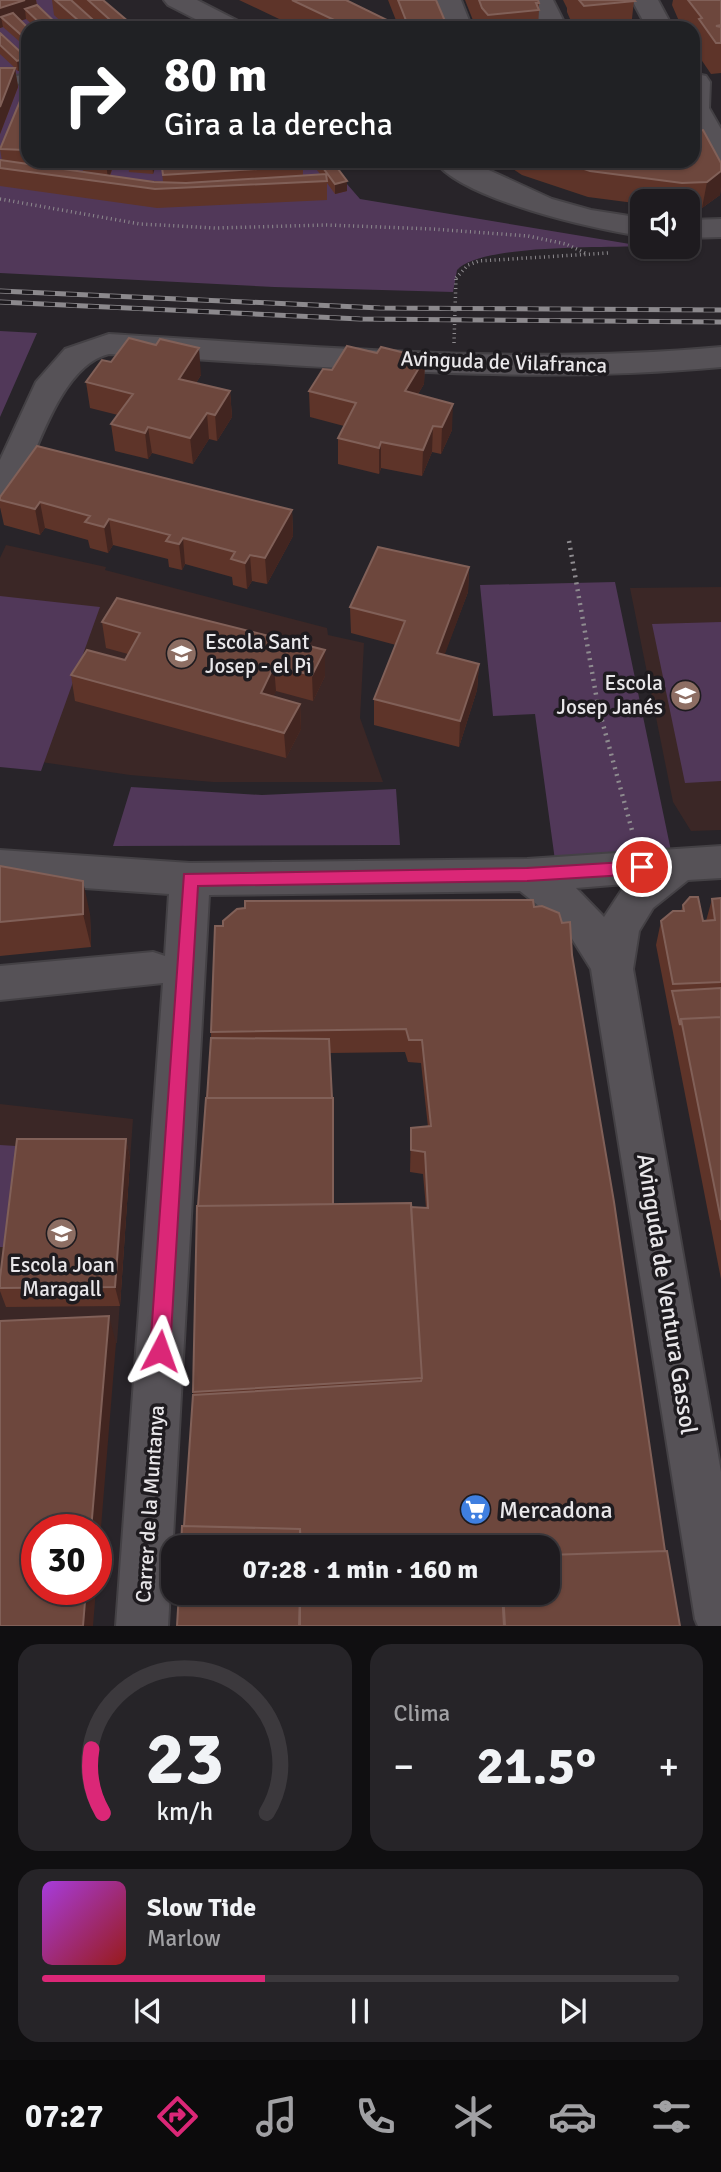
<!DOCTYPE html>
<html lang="es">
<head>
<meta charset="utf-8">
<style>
	:root { --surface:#1e1b1f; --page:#262428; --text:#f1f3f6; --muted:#a1a1a4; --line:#3c393d; --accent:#db2777 }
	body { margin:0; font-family:Signika,sans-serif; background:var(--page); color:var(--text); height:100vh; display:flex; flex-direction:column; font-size:26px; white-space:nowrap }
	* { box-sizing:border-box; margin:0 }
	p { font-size:23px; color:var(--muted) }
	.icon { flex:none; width:38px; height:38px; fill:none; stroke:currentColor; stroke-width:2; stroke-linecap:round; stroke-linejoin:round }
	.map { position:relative; height:1626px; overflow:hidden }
	.sheet { display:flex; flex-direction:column; gap:18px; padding:18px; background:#100f11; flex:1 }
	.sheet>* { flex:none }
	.hud { position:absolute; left:21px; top:21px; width:679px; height:147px; border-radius:21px; box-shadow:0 2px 5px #0004,0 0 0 2px var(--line); background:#202124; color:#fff; overflow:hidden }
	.tools { position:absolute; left:630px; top:189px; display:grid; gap:14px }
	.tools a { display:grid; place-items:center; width:70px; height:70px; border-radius:14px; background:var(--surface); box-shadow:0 2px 5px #0004,0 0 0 2px var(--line); font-size:35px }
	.speed { position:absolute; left:21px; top:1514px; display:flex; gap:14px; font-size:35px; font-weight:700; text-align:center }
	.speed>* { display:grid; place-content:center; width:91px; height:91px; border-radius:50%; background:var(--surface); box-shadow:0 2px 5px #0004,0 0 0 2px var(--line); line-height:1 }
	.speed .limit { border:10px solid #d22; background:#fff; color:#111 }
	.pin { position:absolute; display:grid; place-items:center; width:60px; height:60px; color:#fff; margin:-30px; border:4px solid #fff; border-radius:50%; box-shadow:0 2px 7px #0007 }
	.me { position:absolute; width:77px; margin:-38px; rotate:4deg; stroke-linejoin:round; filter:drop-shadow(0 0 5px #0008) }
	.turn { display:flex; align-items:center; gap:24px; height:147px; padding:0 28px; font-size:32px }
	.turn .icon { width:91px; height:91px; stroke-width:2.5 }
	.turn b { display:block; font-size:49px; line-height:60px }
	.big { font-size:52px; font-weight:700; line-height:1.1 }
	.sheet .tile { flex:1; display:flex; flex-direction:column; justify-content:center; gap:10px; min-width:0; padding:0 24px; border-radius:21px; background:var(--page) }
	.sheet .dial { align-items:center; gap:0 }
	.dial svg { height:182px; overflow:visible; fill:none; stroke:var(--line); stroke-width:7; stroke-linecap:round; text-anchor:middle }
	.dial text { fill:var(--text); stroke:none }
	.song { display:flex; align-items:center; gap:21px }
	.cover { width:84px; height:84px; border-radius:10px; background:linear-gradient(135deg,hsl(280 70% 55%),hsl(0 70% 35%)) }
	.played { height:7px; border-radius:4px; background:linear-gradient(90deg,var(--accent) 35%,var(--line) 35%) }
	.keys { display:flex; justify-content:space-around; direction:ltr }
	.heat { display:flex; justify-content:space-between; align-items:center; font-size:38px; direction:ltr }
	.sheet .tiles { flex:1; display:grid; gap:18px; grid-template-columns:1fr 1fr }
	.tile:last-child { grid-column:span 2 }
	.trip { position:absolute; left:161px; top:1535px; width:399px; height:70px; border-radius:21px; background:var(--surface); box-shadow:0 2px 5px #0004,0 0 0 2px var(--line); font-weight:700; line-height:70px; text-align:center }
	.menu { display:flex; height:112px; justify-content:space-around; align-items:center; background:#0c0b0c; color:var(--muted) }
	.menu .icon { width:49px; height:49px }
	.menu .selected { color:var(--accent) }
	.menu b { font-size:32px; color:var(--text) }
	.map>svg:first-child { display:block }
	.education { fill:#3b2726 }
	.green { fill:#513859 }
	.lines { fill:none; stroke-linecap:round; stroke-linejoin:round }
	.lane-casing { stroke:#444145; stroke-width:4 }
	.street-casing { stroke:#444145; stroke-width:4 }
	.path-far1 { stroke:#8e8b8f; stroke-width:3.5; stroke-dasharray:1 3.5; stroke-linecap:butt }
	.path { stroke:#8e8b8f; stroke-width:4.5; stroke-dasharray:2 5; stroke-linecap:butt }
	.lane { fill:#565257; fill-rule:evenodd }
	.street { fill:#565257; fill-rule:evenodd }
	.rail-casing { stroke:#8c898d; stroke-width:5 }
	.rail { stroke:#1e1b1f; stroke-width:3.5; stroke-dasharray:11; stroke-linecap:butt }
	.path-bridge { stroke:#8e8b8f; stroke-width:3.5; stroke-dasharray:1 3.5; stroke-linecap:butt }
	.wall { fill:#5e3429; fill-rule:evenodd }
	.shaded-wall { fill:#422520 }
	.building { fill:#6d473d; stroke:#816058; stroke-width:2 }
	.route { fill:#db2777; stroke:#8e194d; stroke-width:2 }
	.labels { text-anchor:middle; stroke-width:7; stroke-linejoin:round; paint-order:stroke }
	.street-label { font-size:21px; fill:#e9e7ea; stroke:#1e1b1f }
	.poi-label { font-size:21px; fill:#e9e7ea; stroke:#1e1b1f; text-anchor:start }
	.near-street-label { font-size:24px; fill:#e9e7ea; stroke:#1e1b1f }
	.near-poi-label { font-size:24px; fill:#e9e7ea; stroke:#1e1b1f; text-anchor:start }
</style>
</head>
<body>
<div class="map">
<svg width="721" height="1626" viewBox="0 0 721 1626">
	<rect width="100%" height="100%" fill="#282429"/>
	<path class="education" d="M6,545L106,567L105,570L327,628L328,635L364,643L360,718L383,782H213L130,775L0,756V558Z
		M721,587V830L691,831L673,802L630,588Z
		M0,1104L133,1119L117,1343L0,1348Z"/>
	<path class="green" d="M0,0H85L117,28H28V161H327L360,199L642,246C605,248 480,244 457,270L453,292L274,287L0,273Z
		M0,331L37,333L0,417Z
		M615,582L675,870L557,875L535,714L493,716L480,585Z
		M0,596L100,607L41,771L0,767Z
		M721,622V781L685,783L652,624Z
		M131,787L262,795L396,789L400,845L113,846Z
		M0,1145L16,1146L6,1247H0Z"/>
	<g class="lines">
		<defs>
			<path id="lane" d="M28,75V83L0,85V77Z"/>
			<path id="street" d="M164,0H197L242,23L246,28H213L168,5Z
				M435,0H461L472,28H446Z
				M527,0H553L567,28H541Z
				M632,0H658L673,28H647Z
				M697,74L706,76L710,82L709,108L721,129V163L711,161L693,128V75Z
				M435,161H469L552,199L591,210L642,218V236C596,230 461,199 435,161Z
				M721,219V237L688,238V220Z
				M109,334C313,346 517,366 721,347V367C517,386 313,365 109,354C61,365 36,453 17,495L12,503L0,506V460L36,382L65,349Z
				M721,846V878L688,880L653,908L639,931L633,969L721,1472V1626H698L695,1619L591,969L564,926L520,891L209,895L168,1626H116L163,983L0,1000V966L153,952L165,956L169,894L0,882V850L190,863L527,859ZM625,885L604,917L576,888L625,884Z"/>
		</defs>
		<use href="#lane" class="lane-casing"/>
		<use href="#street" class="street-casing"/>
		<path class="path-far1" d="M0,199L140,224L215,228L327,225L433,229L528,236L566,244L585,253
			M652,252H675
			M456,278L468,265L479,261L608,253"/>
		<path class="path" d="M569,541L598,706L633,834"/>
		<use href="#lane" class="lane"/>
		<use href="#street" class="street"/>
		<defs>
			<path id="rail" d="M0,291L380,308L721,310
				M0,302L360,319L721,322"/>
		</defs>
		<use href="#rail" class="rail-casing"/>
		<use href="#rail" class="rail"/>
		<path class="path-bridge" d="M454,343L456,278"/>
	</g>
	<path class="wall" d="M0,0H36L37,5L61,28H36L26,19L20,21L28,28V49L3,27L0,28Z
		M52,0L72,1V0H103L136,28H68L54,15Z
		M239,0H346L385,28H298Z
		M388,0H436L448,28H399Z
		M465,0H538L539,3V10L538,28H476Z
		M563,0H634L631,28H574L567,12V8Z
		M673,0H721V73L711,74L694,49L693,28H682L672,5Z
		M0,33L27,58L28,68L18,71L15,69L18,87L0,134V68H15L0,54Z
		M28,82L32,161L30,165L42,166L41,161H73L69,170L83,172L82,161H115L110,176L163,182L161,161L303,166V176L320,174L310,161H332L347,181V191L335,194L327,183V200L157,208L0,186V160L2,161L0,149Z
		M698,131L721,163V187L720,195L702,208L688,209V201H642V204L588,197L522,175L501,161H693Z
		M128,161H157L153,174L129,172Z
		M377,353L425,358L424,384L418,394L452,430L441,454L432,452L422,476L381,468L379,474L338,464V438L344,426L310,417L309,391L332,370Z
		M111,362L201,375L196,383L230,391L232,417L217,441L209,439L193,464L152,453L148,459L115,451L111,424L118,415L90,408L86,382Z
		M0,497L292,510L293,536L267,584L252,581L247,589L233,585L232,577L185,564L182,570L169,567L168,559L113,545L108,553L90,548L88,540L45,528L40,535L4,525L0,507Z
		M469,567L468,592L444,655L479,664L477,690L459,747L374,725V699L396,645L351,633L350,607Z
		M102,622L325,650V676L313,701L276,691L273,696L300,704L301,729L286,758L75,701L71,675L125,660L128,654L106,648Z
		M0,866L90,914L91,947L0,956Z
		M721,898V1279L656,945L661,921L681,911L683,905L703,921H706L712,899Z
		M534,907L572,955L665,1551L184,1526L193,1395L198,1206L211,1038V1032L223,926ZM405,1052L408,1062L421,1063L428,1127L411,1128L410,1172L423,1174L426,1208L333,1204L330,1053Z
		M126,1139L130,1160L120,1306L6,1307L0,1291V1278Z"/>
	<path class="shaded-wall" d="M25,0H36L38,15L25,9L26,19L10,24L1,17L3,27L0,28V8Z
		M385,19V28H374L375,25Z
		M27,58L28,68L18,71L17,61Z
		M15,68L18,87L0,134V107Z
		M28,144V161H32L28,169L25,150Z
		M66,161H73L68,175Z
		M106,161H115L108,180Z
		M152,161H157L153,174Z
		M721,171V187L720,195L702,208L707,182Z
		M347,181V191L335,194V184Z
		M199,348L201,375L181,405L179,379Z
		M425,358L424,384L404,417L405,391Z
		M230,391L232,417L217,441L215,415Z
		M453,404L452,430L441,454L442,427Z
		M207,413L209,439L193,464L190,438Z
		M433,426L432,452L422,476L423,450Z
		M148,427L152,453L148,459L145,433Z
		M381,442V468L379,474V448Z
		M40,502L45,528L40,535L35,509Z
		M292,510L293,536L267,584L265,558Z
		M109,519L113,545L108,553L104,527Z
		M183,538L185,564L182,570L179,544Z
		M250,555L252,581L247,589L245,563Z
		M469,567L468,592L436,678L437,653Z
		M325,650V676L313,701L312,675Z
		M479,664L477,690L459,747L460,721Z
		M274,666L276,691L262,718L261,693Z
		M300,704L301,729L286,758L284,733Z
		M83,881L90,914L91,947L83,914Z
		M126,1139L130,1160L120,1306L115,1287Z
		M109,1316L116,1343L93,1626H83L86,1589H96V1530H91Z"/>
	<path class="building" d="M0,0H25L0,8Z
		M55,0H71L102,28H87Z
		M88,0H103L136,28H119Z
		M292,0H346L385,19L375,25L382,28H351Z
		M398,0H436L448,28H409Z
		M479,0H538L539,3H536L539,10L488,15L482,8Z
		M579,0H634L635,1L584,6Z
		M688,0H721V25L716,26L721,27V43H716L699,19L702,18Z
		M37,5L61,28H45L25,9Z
		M13,13L28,28V41L1,17Z
		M0,33L27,58L17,61L0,45Z
		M0,68H15L0,107Z
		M28,82V144L25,150L0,149Z
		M693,121L698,131H693Z
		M703,130L721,163V171L707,182L682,183L590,171L561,161H693V131Z
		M0,160L154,182L186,183L326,174L327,181L155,189L0,168Z
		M161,161H302L303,166L163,175Z
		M318,161H332L347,181L335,184Z
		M129,338L156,345L160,339L199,348L179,379L230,391L215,415L207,413L190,438L148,427L145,433L111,424L133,394L86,382L102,360L111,362Z
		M347,346L377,353L381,347L425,358L405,391L453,404L442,427L433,426L423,450L381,442L379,448L338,438L356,403L309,391L323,369L332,370Z
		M37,446L292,510L265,558L250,555L245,563L231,559L235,552L183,538L179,544L166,541L170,535L109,519L104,527L85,522L90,516L40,502L35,509L0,500V497Z
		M378,547L469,567L437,653L479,664L460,721L374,699L405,621L350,607Z
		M117,598L325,650L312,675L274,666L261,693L300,704L284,733L71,675L87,650L125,660L140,633L102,622Z
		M0,866L83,881V914L0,922Z
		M690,897H698L703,921L715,920L712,899L721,898V982L673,984L661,921L673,911H684L683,905Z
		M533,900L534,907L542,906L559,913L562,923L570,922L572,955L614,1202L665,1551L548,1555V1547H301L300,1529L184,1526L193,1395L421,1381L422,1378L411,1207L428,1208L425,1152L411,1150V1128L431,1126L422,1040H409L406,1029L211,1032L215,926H223V921L237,909L245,908V901Z
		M721,988V1017L681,1019L680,1025L672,991Z
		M721,1017V1220L681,1019Z
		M211,1038L329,1039L332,1098H207Z
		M206,1098H333V1204L198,1206Z
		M17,1139H126L115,1287L0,1288V1278Z
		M411,1203L422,1378L193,1392L197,1206Z
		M109,1316L91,1530H37V1589H86L83,1626H0V1321Z
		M182,1526L300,1529V1547H181Z
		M667,1551L680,1626H505L503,1592H548V1555Z
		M179,1592H300L299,1626H177Z
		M300,1592H502L504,1626H300Z"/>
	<path class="route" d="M642,861L651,867L642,874L527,881L198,886L170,1351L167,1357L160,1360L153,1357L150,1351L184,874L527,868Z"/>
	<defs>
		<symbol id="school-disc" viewBox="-11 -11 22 22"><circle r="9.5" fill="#8d6e63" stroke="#1e1b1f"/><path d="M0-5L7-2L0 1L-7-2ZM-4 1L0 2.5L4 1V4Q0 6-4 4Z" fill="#fff"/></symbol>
		<symbol id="supermarket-disc" viewBox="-11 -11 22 22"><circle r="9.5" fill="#3f7fe0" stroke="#1e1b1f"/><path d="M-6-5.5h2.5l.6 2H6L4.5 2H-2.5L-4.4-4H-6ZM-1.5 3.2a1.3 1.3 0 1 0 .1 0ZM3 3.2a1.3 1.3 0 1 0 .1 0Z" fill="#fff"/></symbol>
	</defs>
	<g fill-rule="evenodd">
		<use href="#school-disc" x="164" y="636" width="35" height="35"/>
		<use href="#school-disc" x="668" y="678" width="35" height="35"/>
		<use href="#school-disc" x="44" y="1216" width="35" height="35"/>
		<use href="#supermarket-disc" x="458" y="1492" width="35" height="35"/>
	</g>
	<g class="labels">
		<g class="street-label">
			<text transform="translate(504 362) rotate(2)" y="7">Avinguda de Vilafranca</text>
			<text transform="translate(150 1504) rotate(-86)" y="7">Carrer de la Muntanya</text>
		</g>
		<g class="poi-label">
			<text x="205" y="649">Escola Sant<tspan x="205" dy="24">Josep - el Pi</tspan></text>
			<text x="663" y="690" text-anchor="end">Escola<tspan x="663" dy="24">Josep Janés</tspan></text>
			<text x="62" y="1272" text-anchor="middle">Escola Joan<tspan x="62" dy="24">Maragall</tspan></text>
		</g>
		<g class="near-street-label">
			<text transform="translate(667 1294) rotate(81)" y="8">Avinguda de Ventura Gassol</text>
		</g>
		<g class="near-poi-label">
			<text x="499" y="1518">Mercadona</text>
		</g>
	</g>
</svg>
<div class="tools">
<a><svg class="icon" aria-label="sound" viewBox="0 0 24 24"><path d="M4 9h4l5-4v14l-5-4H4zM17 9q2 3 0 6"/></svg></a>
</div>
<div class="speed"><div class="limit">30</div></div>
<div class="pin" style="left:642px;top:867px;background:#d93025"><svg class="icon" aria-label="arrive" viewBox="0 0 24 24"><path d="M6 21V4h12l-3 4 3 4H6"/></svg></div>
<svg class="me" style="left:160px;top:1351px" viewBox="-20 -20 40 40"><path d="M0-17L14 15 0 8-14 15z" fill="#db2777" stroke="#fff" stroke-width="4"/></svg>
<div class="trip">07:28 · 1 min · 160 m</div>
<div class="hud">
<div class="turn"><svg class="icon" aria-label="right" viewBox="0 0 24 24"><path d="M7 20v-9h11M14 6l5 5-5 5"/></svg><div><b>80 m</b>Gira a la derecha</div></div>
</div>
</div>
<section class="sheet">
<div class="tiles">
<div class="tile dial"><svg viewBox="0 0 100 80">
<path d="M14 69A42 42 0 1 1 86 69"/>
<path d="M14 69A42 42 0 0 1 9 41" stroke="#db2777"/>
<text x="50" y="56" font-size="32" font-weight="700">23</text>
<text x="50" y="72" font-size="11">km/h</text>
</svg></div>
<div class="tile"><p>Clima</p>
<div class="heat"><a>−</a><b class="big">21.5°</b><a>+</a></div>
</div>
<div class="tile">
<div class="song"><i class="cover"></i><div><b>Slow Tide</b><p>Marlow</p></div></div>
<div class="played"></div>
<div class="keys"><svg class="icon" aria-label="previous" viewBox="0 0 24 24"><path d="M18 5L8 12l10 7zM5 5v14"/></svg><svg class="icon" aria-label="pause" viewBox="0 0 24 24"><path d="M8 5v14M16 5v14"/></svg><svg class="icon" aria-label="next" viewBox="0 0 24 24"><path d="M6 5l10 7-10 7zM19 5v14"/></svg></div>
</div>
</div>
</section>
<nav class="menu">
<b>07:27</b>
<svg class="icon selected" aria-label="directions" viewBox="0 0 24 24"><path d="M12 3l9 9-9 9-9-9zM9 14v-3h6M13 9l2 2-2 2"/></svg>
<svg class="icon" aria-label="music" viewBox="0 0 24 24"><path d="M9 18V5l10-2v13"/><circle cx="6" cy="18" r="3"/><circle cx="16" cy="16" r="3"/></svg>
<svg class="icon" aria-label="phone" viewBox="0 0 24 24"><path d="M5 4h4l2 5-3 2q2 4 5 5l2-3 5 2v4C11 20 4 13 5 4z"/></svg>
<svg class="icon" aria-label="climate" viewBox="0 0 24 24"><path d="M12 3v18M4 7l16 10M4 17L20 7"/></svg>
<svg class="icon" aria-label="car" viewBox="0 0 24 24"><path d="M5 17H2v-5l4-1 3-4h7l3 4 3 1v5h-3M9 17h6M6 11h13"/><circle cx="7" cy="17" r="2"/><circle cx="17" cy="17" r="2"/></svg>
<svg class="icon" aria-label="filters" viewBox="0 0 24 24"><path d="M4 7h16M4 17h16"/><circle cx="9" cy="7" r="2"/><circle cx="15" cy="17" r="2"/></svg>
</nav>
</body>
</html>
